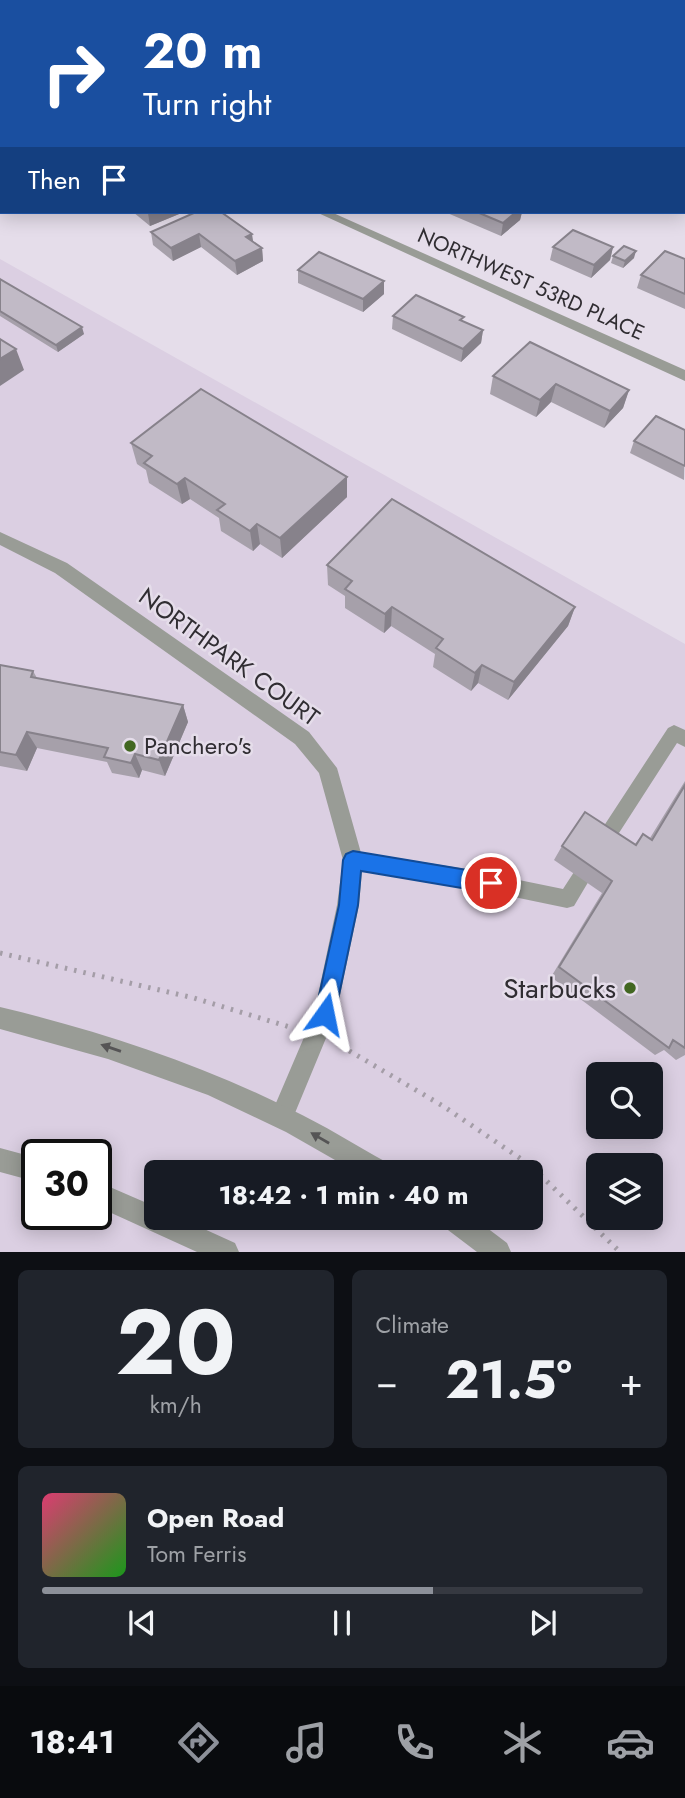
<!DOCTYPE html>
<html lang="en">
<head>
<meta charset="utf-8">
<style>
	:root { --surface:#171b24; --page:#20242c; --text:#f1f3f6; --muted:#9ea1a6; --line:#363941; --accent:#8c9099 }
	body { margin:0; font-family:Jost,sans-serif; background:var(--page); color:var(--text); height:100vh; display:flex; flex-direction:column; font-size:26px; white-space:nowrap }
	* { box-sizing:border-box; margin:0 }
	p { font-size:23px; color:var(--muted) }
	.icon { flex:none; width:38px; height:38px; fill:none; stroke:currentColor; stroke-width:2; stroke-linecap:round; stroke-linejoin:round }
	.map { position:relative; height:1252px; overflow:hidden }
	.sheet { display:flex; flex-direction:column; gap:18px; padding:18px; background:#0d0f14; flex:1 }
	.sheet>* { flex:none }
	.hud { position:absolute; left:0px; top:0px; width:686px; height:214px; box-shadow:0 4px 18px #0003; background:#1a4fa0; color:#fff; overflow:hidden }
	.buttons { position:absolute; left:586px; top:1062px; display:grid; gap:14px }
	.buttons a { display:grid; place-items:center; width:77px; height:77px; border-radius:10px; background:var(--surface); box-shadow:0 4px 18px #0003; font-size:35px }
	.speed { position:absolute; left:21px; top:1139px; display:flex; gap:14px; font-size:35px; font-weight:700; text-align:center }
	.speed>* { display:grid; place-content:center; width:91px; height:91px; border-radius:50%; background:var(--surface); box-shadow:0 4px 18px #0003; line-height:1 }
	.speed .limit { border:4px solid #111; border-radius:10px; background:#fff; color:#111 }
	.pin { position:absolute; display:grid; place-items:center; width:60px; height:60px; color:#fff; margin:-30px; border:4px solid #fff; border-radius:50%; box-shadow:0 2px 7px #0007 }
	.me { position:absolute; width:77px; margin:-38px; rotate:12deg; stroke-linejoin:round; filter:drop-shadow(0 0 5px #0008) }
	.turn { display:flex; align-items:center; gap:24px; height:147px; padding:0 28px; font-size:32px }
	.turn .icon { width:91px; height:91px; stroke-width:2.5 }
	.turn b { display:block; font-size:49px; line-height:60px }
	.then { display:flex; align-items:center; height:66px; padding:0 28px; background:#0003; gap:14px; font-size:26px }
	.big { font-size:52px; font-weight:700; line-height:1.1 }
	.sheet .tile { flex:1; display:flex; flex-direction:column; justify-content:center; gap:10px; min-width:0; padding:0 24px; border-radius:10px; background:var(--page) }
	.sheet .dial { align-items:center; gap:0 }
	.dial b { font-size:91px; line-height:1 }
	.song { display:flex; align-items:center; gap:21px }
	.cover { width:84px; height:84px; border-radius:10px; background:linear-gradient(135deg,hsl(340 70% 55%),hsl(120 70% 35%)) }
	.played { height:7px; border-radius:4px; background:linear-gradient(90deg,var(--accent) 65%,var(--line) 65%) }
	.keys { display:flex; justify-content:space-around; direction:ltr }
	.heat { display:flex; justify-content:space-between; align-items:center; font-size:38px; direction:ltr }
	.sheet .tiles { flex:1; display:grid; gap:18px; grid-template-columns:1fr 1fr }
	.tile:last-child { grid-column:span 2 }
	.trip { position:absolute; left:144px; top:1160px; width:399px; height:70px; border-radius:10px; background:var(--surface); box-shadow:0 4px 18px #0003; font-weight:700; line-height:70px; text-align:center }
	.menu { display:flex; height:112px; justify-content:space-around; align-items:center; background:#090b0e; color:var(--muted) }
	.menu .icon { width:49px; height:49px }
	.menu .active { color:var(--accent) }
	.menu b { font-size:32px; color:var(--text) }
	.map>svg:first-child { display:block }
	.built { fill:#dbcfe2; fill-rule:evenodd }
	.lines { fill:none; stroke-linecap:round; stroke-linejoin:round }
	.path { stroke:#a49da7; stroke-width:5; stroke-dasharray:2.5 7; stroke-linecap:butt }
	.service { fill:#999c96; fill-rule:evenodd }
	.minor { fill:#999c96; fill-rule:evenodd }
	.tertiary { fill:#999c96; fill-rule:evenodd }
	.wall { fill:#a6a0aa }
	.shaded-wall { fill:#87828b }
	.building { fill:#c1bac6; stroke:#87828b; stroke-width:2 }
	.oneway { fill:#555455 }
	.route { fill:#1a73e8; stroke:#114b97; stroke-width:2 }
	.poi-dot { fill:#426721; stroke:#e5ddea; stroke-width:2.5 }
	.labels { text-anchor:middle; stroke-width:5; stroke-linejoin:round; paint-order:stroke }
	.far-street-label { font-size:21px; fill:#302d32; stroke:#e5ddea }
	.street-label { font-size:24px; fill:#302d32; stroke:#e5ddea }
	.poi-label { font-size:24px; fill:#302d32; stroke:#e5ddea; text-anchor:start }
	.near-poi-label { font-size:28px; fill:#302d32; stroke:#e5ddea; text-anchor:end }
</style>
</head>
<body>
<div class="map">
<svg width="685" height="1252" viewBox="0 0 685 1252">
	<rect width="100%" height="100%" fill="#e5ddea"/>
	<path class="built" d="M0,259L685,644V1252H0ZM598,1074H651V1127H598ZM37,1155H96V1214H37ZM598,1166H651V1218H598ZM156,1172H530V1218H156Z"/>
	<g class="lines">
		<path class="path" d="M0,953L194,998L290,1027
			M341,1046L443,1106L530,1165L620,1252"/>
		<path class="service" d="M518,0H529L517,2Z
			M674,725L685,730V747L677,743L608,850L602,853L596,850L593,844L596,838L668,728Z
			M353,851L466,869L563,889L574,872L581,870L588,872L590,879L574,906L567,908L466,887L353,869L346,866L344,860L346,854Z"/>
		<path class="minor" d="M27,0H39L26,2Z
			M2,11V17L0,18V12Z
			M316,212H331L685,370V381Z
			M0,532L67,563L309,732L337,768L363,860L359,905L336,1014L290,1125L282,1129L274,1125L270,1117L314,1014L337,905L343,860L319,773L295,744L55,573L0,545Z"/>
		<path class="tertiary" d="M465,0H479L480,2H467Z
			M684,65H685V71H684Z
			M0,1007C100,1031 198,1063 290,1109C324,1125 355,1145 388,1163L391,1172H356L286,1132L208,1095L108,1059L0,1029Z
			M0,1148L37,1158V1182L0,1172Z
			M96,1181L156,1207V1218H180L235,1243L239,1252H197L96,1206Z
			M440,1218H474L507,1243L511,1252H477L444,1227Z"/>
	</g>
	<path class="wall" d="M629,0H685V17L684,2H635Z
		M133,212H184L150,226Z
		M196,212L253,242L262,248L263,261L237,275L201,247L173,261L153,245L151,232Z
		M445,212H522L520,220L501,236Z
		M553,247H613L610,260L591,278L550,260Z
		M613,256L634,258L623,268L611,263Z
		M685,259V309L637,288L641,275Z
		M298,270L384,294L363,312L298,283Z
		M0,279L84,334L58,352L0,316Z
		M393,316L463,321L483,330L481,343L461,362L392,329Z
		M493,376L629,390L623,408L604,428L551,402L536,417L490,394Z
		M685,430L684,480L630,453L634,441Z
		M131,443L347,497L282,558L260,544L253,551L221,531L219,518L190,499L182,504L149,483L146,470L137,464Z
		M327,565L575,607L568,626L508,700L478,683L471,691L433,667L435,654L391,626L384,633L345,608V596L328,585Z
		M0,665L33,671L37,678L183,705L188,722L165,776L142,770L139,778L112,773L107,762L37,748L27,771L0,766Z
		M685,781V1055L676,1060L664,1050L655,1055L551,977L602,893L554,860L562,846L635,844L643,834L650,838Z"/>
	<path class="shaded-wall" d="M134,0H146V2H130Z
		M151,212H184L150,226L148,213Z
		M516,212H522L520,220L501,236L503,223Z
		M199,234L201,247L173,261L171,248Z
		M252,234L254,247L246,237Z
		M613,247L610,260L591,278L594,265Z
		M262,248L263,261L237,275L235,261Z
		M636,251L634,258L623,268L625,261Z
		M384,281V294L363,312V299Z
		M82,327L84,334L58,352L56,345Z
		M483,330L481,343L461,362L463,349Z
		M16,349L24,370L0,386V359Z
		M556,384L551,402L536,417L540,400Z
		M629,390L623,408L604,428L610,411Z
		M347,477V497L282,558L280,538Z
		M185,478L190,499L182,504L177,484Z
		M257,524L260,544L253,551L250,531Z
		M392,607L391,626L384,633L385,614Z
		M575,607L568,626L508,700L514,682Z
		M482,665L478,683L471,691L475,673Z
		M183,705L188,722L165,776L159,760Z
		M27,732L37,748L27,771L16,755Z
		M135,754L142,770L139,778L131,763Z"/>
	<path class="building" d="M100,0H134L130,2H96Z
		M382,0H398L403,2H379Z
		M196,212H221L252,234L246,237L262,248L235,261L199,234L171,248L151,232Z
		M477,212H516L503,223Z
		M573,230L613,247L594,265L553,247Z
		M624,246L636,251L625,261L613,256Z
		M665,251L685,259V294L641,275Z
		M319,252L384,281L363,299L298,270Z
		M0,279L82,327L56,345L0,311Z
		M416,295L464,317L460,320L483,330L463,349L393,316Z
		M0,339L16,349L0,359Z
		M530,342L629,390L610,411L556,384L540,400L493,376Z
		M201,389L347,477L280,538L257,524L250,531L217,510L225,504L185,478L177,484L144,463L152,456L131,443Z
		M656,416L685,430V466L634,441Z
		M392,499L575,607L514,682L482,665L475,673L436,648L443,639L392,607L385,614L345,589L352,581L327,565Z
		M0,665L33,671L31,677L183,705L159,760L135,754L131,763L104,757L108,748L27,732L16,755L0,752Z
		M685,785V1048L673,1040L669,1048L559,967L612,881L562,846L585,812L636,845L643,834L652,840Z"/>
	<defs><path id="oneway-solid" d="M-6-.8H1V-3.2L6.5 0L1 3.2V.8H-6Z" transform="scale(1.75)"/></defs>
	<g class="oneway">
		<use href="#oneway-solid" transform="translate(111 1048) rotate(-161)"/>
		<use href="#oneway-solid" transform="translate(320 1138) rotate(-150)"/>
	</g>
	<path class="route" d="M353,851L491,874L498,877L500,883L498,890L491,893L361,871L358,905L335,1014L332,1021L325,1024L318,1021L315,1014L339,905L343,860L346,854Z"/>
	<g class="poi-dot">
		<circle cx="130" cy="746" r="7"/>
		<circle cx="630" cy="988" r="7"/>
	</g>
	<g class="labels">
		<g class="far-street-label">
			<text transform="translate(531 284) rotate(24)" y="7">NORTHWEST 53RD PLACE</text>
		</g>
		<g class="street-label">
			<text transform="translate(229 657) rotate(36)" y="8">NORTHPARK COURT</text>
		</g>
		<g class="poi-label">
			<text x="144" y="754">Panchero's</text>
		</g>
		<g class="near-poi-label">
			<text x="616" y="998">Starbucks</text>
		</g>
	</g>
</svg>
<div class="buttons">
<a><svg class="icon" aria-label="search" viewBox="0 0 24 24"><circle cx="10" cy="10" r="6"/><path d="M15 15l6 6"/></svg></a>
<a><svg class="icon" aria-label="layers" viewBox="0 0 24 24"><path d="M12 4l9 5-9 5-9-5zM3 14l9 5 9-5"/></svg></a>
</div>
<div class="speed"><div class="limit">30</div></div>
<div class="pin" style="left:491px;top:883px;background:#d93025"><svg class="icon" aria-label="arrive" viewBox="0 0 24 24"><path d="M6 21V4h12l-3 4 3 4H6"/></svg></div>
<svg class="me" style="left:325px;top:1014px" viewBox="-20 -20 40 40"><path d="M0-17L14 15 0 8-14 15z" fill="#1a73e8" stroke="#fff" stroke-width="4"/></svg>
<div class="trip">18:42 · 1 min · 40 m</div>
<div class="hud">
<div class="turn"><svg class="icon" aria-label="right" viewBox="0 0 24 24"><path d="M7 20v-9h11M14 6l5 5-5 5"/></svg><div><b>20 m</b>Turn right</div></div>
<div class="then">Then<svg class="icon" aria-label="arrive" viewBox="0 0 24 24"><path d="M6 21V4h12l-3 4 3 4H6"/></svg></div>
</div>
</div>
<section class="sheet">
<div class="tiles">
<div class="tile dial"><b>20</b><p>km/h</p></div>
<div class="tile"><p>Climate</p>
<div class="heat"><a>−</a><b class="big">21.5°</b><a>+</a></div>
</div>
<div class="tile">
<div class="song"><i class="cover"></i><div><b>Open Road</b><p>Tom Ferris</p></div></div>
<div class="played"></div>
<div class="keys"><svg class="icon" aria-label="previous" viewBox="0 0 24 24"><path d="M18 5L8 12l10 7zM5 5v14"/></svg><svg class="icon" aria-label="pause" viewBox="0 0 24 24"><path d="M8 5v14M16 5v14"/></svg><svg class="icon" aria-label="next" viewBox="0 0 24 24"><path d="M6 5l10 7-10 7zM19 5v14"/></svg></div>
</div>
</div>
</section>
<nav class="menu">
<b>18:41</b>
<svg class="icon active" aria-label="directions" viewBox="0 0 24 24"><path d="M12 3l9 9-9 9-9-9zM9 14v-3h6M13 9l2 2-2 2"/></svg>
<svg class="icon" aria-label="music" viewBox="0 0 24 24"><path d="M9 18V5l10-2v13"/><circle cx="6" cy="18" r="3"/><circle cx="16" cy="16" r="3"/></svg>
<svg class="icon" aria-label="phone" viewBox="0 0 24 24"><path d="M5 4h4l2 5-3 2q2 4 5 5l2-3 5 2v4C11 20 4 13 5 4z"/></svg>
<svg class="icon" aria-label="climate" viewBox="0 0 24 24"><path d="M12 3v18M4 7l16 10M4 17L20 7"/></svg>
<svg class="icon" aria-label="car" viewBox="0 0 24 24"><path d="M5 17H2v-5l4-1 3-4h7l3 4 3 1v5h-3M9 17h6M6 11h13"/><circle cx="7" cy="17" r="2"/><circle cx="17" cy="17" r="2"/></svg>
</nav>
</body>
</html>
